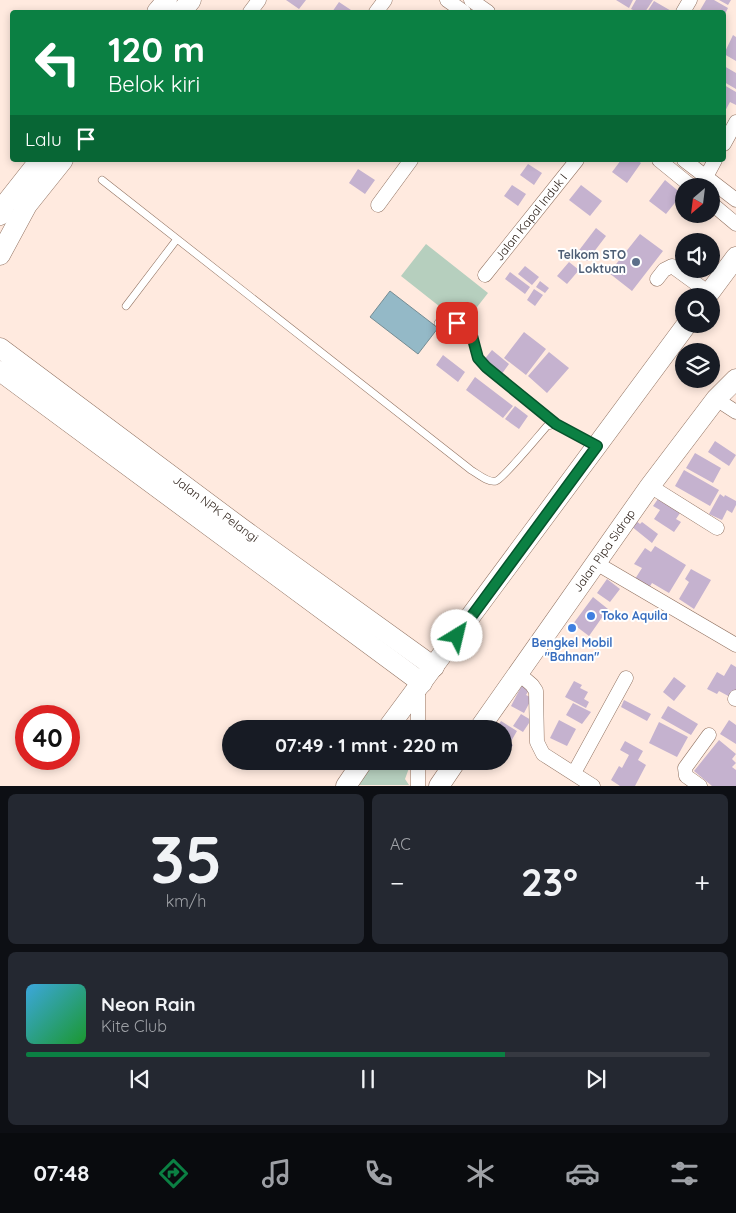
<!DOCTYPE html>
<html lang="id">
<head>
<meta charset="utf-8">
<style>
	:root { --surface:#171b24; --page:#242831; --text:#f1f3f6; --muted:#9ea1a6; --line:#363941; --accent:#0b8043 }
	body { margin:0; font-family:Quicksand,sans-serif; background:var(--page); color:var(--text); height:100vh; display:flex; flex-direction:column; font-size:19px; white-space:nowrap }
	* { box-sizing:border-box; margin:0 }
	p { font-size:16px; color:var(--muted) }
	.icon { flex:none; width:28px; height:28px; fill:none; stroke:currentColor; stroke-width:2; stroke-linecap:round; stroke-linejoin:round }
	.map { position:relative; height:786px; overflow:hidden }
	.drawer { display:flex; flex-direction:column; gap:8px; padding:8px; background:#0d0f14; flex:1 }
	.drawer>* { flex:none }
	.guide { position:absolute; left:10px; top:10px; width:716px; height:152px; border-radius:5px; box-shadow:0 2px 8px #0003; background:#0b8043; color:#fff; overflow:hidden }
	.needle { width:32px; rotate:208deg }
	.fabs { position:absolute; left:675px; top:178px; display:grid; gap:10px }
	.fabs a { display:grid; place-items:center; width:45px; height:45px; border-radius:50%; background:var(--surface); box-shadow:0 2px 8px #0003; font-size:25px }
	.speed { position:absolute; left:15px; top:705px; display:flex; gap:10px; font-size:25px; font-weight:700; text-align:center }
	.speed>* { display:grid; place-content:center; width:65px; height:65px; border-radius:50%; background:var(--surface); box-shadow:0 2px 8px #0003; line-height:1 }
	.speed .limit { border:8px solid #d22; background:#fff; color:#111 }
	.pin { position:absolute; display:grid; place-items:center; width:42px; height:42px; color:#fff; margin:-21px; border-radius:10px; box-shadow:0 2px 8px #0006 }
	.me { position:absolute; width:55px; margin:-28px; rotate:36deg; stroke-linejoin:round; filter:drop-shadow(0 0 4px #0008) }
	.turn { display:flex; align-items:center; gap:18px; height:105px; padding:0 15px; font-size:22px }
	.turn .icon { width:65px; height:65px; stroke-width:2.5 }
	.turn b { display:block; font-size:35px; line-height:42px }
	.then { display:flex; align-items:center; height:48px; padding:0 15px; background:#0003; gap:10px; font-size:19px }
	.big { font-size:38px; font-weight:800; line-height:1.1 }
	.drawer .widget { flex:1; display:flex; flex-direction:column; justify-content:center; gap:8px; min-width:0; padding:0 18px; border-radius:8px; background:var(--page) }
	.drawer .dial { align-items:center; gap:0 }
	.dial b { font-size:65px; line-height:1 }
	.song { display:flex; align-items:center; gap:15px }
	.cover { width:60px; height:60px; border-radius:8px; background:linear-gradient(135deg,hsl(200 70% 55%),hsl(130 70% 35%)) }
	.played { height:5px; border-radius:2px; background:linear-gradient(90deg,var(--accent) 70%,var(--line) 70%) }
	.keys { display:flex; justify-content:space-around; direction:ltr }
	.heat { display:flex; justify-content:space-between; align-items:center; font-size:28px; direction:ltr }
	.drawer .tiles { flex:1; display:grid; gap:8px; grid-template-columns:1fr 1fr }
	.widget:last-child { grid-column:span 2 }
	.trip { position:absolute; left:222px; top:720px; width:290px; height:50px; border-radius:25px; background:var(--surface); box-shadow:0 2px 8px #0003; font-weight:800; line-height:50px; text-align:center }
	.dock { display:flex; height:80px; justify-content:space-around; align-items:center; background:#090b0e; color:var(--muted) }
	.dock .icon { width:35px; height:35px }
	.dock .selected { color:var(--accent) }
	.dock b { font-size:22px; color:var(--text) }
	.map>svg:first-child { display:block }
	.green { fill:#b6cfbe }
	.water { fill:#94b9c7; stroke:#758c93 }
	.building { fill:#c5b2cf }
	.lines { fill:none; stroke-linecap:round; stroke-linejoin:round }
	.lane-casing { stroke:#917261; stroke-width:8 }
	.street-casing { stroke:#917261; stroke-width:15 }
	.secondary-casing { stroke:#917261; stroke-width:21 }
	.lane { stroke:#fff; stroke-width:7 }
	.street { stroke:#fff; stroke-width:14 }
	.secondary { stroke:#fff; stroke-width:20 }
	.route-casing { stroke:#07532c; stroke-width:12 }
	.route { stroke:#0b8043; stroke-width:9 }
	.service-dot { fill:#5c6f8a; stroke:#fff; stroke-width:2 }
	.shop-dot { fill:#3f7fe0; stroke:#fff; stroke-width:2 }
	.labels { text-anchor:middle; stroke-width:4; stroke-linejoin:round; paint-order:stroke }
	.street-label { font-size:12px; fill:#2e221b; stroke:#fff }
	.service-label { font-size:12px; font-weight:bold; fill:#4e5e75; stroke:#fff; text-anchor:end }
	.shop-label { font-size:12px; font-weight:bold; fill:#366cbe; stroke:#fff; text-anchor:start }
</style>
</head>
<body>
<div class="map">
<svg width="736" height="786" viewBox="0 0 736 786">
	<rect width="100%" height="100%" fill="#ffeadf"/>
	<path class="green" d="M426,244L488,293L463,325L401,276Z
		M369,761H406L409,768L405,779L409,785H358Z"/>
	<path class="water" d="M390,291L438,328L418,354L370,317Z"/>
	<path class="building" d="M286,0H306L299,9Z
		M616,0H633L629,8Z
		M636,0H653L645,12H637L631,9Z
		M706,0H714L728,8L724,16V12H699Z
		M719,0H731L728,5Z
		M654,1L673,12H647Z
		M339,2L354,12H332Z
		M733,35L736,37V61L724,54Z
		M724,66L736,73V89L724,82Z
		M724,85L736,92V105L730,102L724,113Z
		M621,160H637L641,163L627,183L612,172Z
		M528,164L542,173L534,185L520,175Z
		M358,169L375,180L365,194L349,183Z
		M665,180L682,194L666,214L649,201Z
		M512,185L526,194L518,206L504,196Z
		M581,185L602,201L590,216L569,200Z
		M596,228L606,236L587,261L577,253Z
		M640,234L663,251L632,291L609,273Z
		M569,262L579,270L567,284L557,276Z
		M525,266L539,277L532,285L518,274Z
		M510,272L530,287L525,294L505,279Z
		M540,281L549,288L545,293L536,287Z
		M534,289L543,295L535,306L527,300Z
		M524,332L546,349L526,375L504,358Z
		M492,350L509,364L501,375L483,361Z
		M549,352L569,368L547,393L528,376Z
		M443,355L465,372L458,382L436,365Z
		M475,377L513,406L503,418L466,390Z
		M515,406L528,416L519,429L505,419Z
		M715,441L736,455L729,466L708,452Z
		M695,453L721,468L713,483L686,468Z
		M684,470L719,490L710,506L675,486Z
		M720,494L724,497L725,495L736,501V505L732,513L727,510L722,520L709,514Z
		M660,496L682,510L676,519L681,522L674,532L654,519L660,510L653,506Z
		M635,520L640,524L642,522L658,534L652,543L631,526Z
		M655,546L686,565L669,593L652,583L649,588L635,579L642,568L634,564L645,548L651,552Z
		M691,569L711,580L694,609L679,599L689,582L685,579Z
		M607,579L620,589L610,602L597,593Z
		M593,597L608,609L589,636L573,624Z
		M731,664L736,667V691L732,698L719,691L717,694L707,689L717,672L724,676Z
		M674,677L686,686L674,701L663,692Z
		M574,681L582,685L580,688L588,692L584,699L589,702L586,708L565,697Z
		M522,685L529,690L526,695L532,698L524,713L511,706Z
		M624,700L651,714L647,721L621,707Z
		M573,703L591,712L582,724L566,715Z
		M668,706L698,724L691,735L661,718Z
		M521,714L531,720L523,732L513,726Z
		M559,720L576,729L567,746L550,738Z
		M729,720L736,725V744L720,734Z
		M501,721L517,731L510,743L513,745L508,753L504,751V729H496Z
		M659,722L688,737L677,757L649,743Z
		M719,740L736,754L732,759L736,763L732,767L736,770V786H712L694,771Z
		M625,741L643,751L638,760L646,765L635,786H620L611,780L619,766L622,768L629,755L620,750Z"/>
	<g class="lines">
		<defs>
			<path id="lane" d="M102,180L471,470C478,474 488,483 496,481C503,479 539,435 547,426L556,424L595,444
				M126,306L177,239
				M438,323C450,327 460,320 469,328L478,358L482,363L556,424"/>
			<g id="street">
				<path d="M447,0L464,12"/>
				<path d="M471,0L488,12"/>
				<path d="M250,12L259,0"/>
				<path d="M376,12L385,0"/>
				<path d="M683,12L690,0"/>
				<path d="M724,144L736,122"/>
				<path d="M659,160L691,186"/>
				<path d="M684,160L736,200"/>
				<path d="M706,177L715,160"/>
				<path d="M711,203L736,224"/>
				<path d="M378,205L411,160"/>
				<path id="s1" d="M485,275L577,160"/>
				<path d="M657,279L664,270L672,266L709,293"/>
				<path d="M716,399L736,412"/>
				<path d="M650,486L717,528"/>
				<path d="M596,563L736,645"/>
				<path d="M518,673L532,685L536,691L537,742L543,754L593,786"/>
				<path d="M735,699L736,697"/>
				<path d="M418,729V688"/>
				<path d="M574,773L626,678"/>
				<path d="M418,786V761"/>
				<path d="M700,786L686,776L685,768L709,735"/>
			</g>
			<g id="secondary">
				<path d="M157,12L167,0"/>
				<path d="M181,12L191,0"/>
				<path d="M0,215L6,203L40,160"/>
				<path d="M0,255L27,205L63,160"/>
				<path d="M707,296L736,257"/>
				<path id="s2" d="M0,348L241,528L434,667"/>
				<path d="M0,371L422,683"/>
				<path d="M387,729L687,324"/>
				<path id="s3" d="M479,729L650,486L716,399L736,379"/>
				<path d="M346,786L363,761"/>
				<path d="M439,786L456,761"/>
			</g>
		</defs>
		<use href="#lane" class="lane-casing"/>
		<use href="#street" class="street-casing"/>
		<use href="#secondary" class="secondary-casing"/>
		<use href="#lane" class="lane"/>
		<use href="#street" class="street"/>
		<use href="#secondary" class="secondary"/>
	</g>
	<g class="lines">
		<defs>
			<path id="route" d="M457,323L466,325L470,328L478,358L486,367L556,424L597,446L457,636"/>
		</defs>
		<use href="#route" class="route-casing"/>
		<use href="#route" class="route"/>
	</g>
	<circle class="service-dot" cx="636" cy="262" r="5"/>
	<g class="shop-dot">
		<circle cx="591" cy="616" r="5"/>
		<circle cx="572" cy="628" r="5"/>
	</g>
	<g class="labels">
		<g class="street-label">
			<text dy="4" stroke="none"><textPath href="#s1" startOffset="74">Jalan Kapal Induk I</textPath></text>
			<text dy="4" stroke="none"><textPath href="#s2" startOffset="269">Jalan NPK Pelangi</textPath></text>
			<text dy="4" stroke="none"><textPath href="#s3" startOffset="218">Jalan Pipa Sidrap</textPath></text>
		</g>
		<g class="service-label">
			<text x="626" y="259">Telkom STO<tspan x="626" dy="14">Loktuan</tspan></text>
		</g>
		<g class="shop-label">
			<text x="601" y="620">Toko Aquila</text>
			<text x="572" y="647" text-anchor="middle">Bengkel Mobil<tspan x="572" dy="14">"Bahnan"</tspan></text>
		</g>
	</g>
</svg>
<div class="fabs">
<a><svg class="needle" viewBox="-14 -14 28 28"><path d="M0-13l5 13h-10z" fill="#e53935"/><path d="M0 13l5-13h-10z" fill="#9ea1a6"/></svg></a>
<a><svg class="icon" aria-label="sound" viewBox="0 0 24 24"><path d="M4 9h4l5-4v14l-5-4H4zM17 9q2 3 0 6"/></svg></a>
<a><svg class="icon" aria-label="search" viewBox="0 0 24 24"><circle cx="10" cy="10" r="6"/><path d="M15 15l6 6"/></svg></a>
<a><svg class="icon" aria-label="layers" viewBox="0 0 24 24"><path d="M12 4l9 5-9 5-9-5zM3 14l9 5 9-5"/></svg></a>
</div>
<div class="speed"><div class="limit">40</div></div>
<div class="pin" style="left:457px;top:323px;background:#d93025"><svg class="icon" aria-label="arrive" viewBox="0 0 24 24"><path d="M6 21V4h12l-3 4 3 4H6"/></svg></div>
<svg class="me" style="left:457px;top:636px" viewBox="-20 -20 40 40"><circle r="19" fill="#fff"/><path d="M0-13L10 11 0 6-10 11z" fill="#0b8043"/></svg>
<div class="trip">07:49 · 1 mnt · 220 m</div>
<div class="guide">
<div class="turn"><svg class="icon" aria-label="left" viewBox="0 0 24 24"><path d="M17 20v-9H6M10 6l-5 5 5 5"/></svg><div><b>120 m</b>Belok kiri</div></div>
<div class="then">Lalu<svg class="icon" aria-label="arrive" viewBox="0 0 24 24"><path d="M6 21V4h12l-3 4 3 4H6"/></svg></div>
</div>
</div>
<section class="drawer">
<div class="tiles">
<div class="widget dial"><b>35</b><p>km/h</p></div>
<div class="widget"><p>AC</p>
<div class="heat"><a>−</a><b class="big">23°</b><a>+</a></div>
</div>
<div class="widget">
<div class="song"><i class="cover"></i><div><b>Neon Rain</b><p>Kite Club</p></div></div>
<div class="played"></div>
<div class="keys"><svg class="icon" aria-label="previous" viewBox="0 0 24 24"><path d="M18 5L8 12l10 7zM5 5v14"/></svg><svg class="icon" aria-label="pause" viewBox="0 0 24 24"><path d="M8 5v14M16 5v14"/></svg><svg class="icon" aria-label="next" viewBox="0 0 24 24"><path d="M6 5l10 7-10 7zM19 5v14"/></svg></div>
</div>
</div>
</section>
<nav class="dock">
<b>07:48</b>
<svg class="icon selected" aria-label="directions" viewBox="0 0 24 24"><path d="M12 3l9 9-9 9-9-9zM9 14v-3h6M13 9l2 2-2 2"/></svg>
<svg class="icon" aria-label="music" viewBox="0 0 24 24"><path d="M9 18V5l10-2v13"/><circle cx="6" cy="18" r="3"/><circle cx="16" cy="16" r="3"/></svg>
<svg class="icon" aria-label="phone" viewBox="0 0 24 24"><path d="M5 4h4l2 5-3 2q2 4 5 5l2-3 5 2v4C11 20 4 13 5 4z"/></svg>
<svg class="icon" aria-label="climate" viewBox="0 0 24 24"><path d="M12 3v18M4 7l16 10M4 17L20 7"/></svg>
<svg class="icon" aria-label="car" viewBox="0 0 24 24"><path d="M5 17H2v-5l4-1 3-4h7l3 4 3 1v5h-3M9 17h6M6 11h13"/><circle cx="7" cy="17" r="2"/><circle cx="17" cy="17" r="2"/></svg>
<svg class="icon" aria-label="filters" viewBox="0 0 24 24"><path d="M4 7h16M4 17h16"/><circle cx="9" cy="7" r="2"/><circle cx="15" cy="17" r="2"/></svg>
</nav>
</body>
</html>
